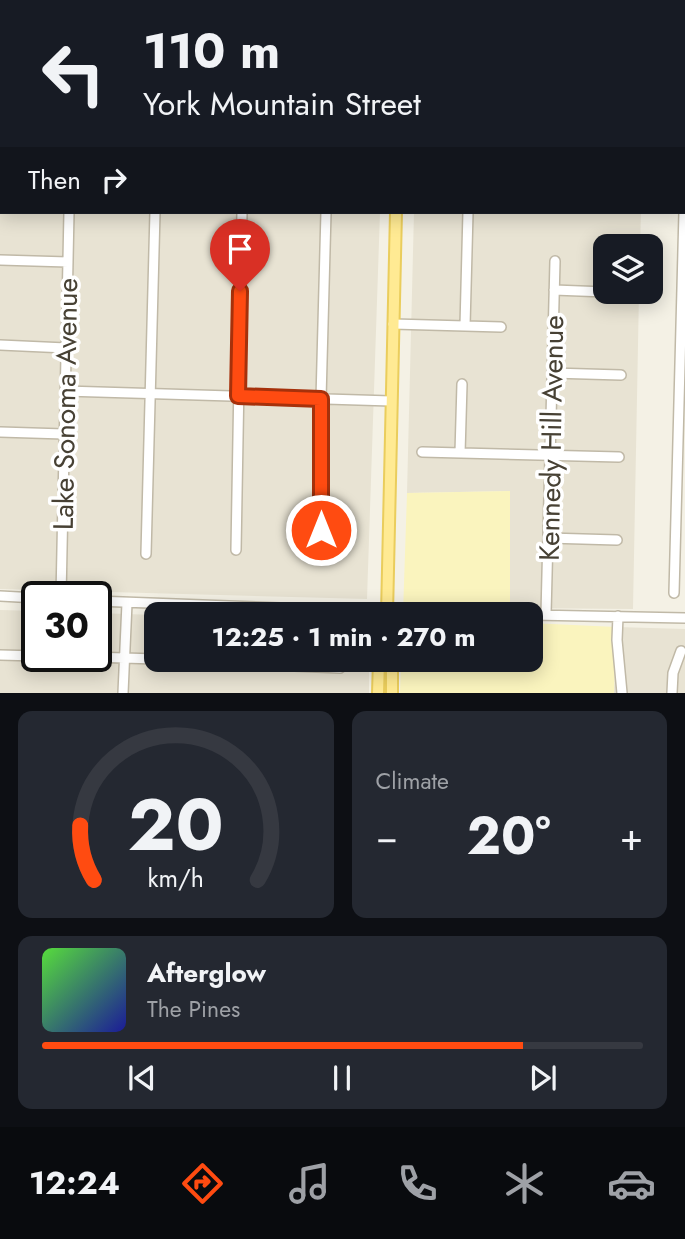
<!DOCTYPE html>
<html lang="en">
<head>
<meta charset="utf-8">
<style>
	:root { --surface:#171b24; --page:#242831; --text:#f1f3f6; --muted:#9ea1a6; --line:#363941; --accent:#ff4b11 }
	body { margin:0; font-family:Jost,sans-serif; background:var(--page); color:var(--text); height:100vh; display:flex; flex-direction:column; font-size:26px; white-space:nowrap }
	* { box-sizing:border-box; margin:0 }
	p { font-size:23px; color:var(--muted) }
	.icon { flex:none; width:38px; height:38px; fill:none; stroke:currentColor; stroke-width:2; stroke-linecap:round; stroke-linejoin:round }
	.map { position:relative; height:693px; overflow:hidden }
	.sheet { display:flex; flex-direction:column; gap:18px; padding:18px; background:#0d0f14; flex:1 }
	.sheet>* { flex:none }
	.banner { position:absolute; left:0px; top:0px; width:686px; height:214px; box-shadow:0 4px 18px #0003; background:#171b24; color:var(--text); overflow:hidden }
	.fabs { position:absolute; left:593px; top:234px; display:grid; gap:14px }
	.fabs a { display:grid; place-items:center; width:70px; height:70px; border-radius:14px; background:var(--surface); box-shadow:0 4px 18px #0003; font-size:35px }
	.speed { position:absolute; left:21px; top:581px; display:flex; gap:14px; font-size:35px; font-weight:700; text-align:center }
	.speed>* { display:grid; place-content:center; width:91px; height:91px; border-radius:50%; background:var(--surface); box-shadow:0 4px 18px #0003; line-height:1 }
	.speed .limit { border:4px solid #111; border-radius:10px; background:#fff; color:#111 }
	.pin { position:absolute; display:grid; place-items:center; width:60px; height:60px; color:#fff; margin:-72px -30px; border-radius:50% 50% 50% 0; rotate:-45deg; box-shadow:0 0 7px #0007 }
	.pin .icon { rotate:45deg }
	.me { position:absolute; width:77px; margin:-38px; rotate:0deg; stroke-linejoin:round; filter:drop-shadow(0 0 5px #0008) }
	.turn { display:flex; align-items:center; gap:24px; height:147px; padding:0 28px; font-size:32px }
	.turn .icon { width:91px; height:91px; stroke-width:2.5 }
	.turn b { display:block; font-size:49px; line-height:60px }
	.then { display:flex; align-items:center; height:66px; padding:0 28px; background:#0003; gap:14px; font-size:26px }
	.big { font-size:52px; font-weight:700; line-height:1.1 }
	.sheet .widget { flex:1; display:flex; flex-direction:column; justify-content:center; gap:10px; min-width:0; padding:0 24px; border-radius:14px; background:var(--page) }
	.sheet .dial { align-items:center; gap:0 }
	.dial svg { height:182px; overflow:visible; fill:none; stroke:var(--line); stroke-width:7; stroke-linecap:round; text-anchor:middle }
	.dial text { fill:var(--text); stroke:none }
	.song { display:flex; align-items:center; gap:21px }
	.cover { width:84px; height:84px; border-radius:10px; background:linear-gradient(135deg,hsl(110 70% 55%),hsl(240 70% 35%)) }
	.played { height:7px; border-radius:4px; background:linear-gradient(90deg,var(--accent) 80%,var(--line) 80%) }
	.keys { display:flex; justify-content:space-around; direction:ltr }
	.heat { display:flex; justify-content:space-between; align-items:center; font-size:38px; direction:ltr }
	.sheet .tiles { flex:1; display:grid; gap:18px; grid-template-columns:1fr 1fr }
	.widget:last-child { grid-column:span 2 }
	.trip { position:absolute; left:144px; top:602px; width:399px; height:70px; border-radius:14px; background:var(--surface); box-shadow:0 4px 18px #0003; font-weight:700; line-height:70px; text-align:center }
	.dock { display:flex; height:112px; justify-content:space-around; align-items:center; background:#090b0e; color:var(--muted) }
	.dock .icon { width:49px; height:49px }
	.dock .selected { color:var(--accent) }
	.dock b { font-size:32px; color:var(--text) }
	.map>svg:first-child { display:block }
	.residential { fill:#e8e3d3 }
	.education { fill:#eee8ce }
	.sand { fill:#faf4be }
	.lines { fill:none; stroke-linecap:round; stroke-linejoin:round }
	.minor-casing { stroke:#c0b9a7; stroke-width:12 }
	.major-casing { stroke:#eacd5c; stroke-width:14 }
	.minor { stroke:#fff; stroke-width:9 }
	.major { stroke:#ffea93; stroke-width:10 }
	.route-casing { stroke:#a6310b; stroke-width:18 }
	.route { stroke:#ff4b11; stroke-width:12 }
	.labels { text-anchor:middle; stroke-width:7; stroke-linejoin:round; paint-order:stroke }
	.street-label { font-size:28px; fill:#474134; stroke:#fff }
</style>
</head>
<body>
<div class="map">
<svg width="685" height="693" viewBox="0 0 685 693">
	<rect width="100%" height="100%" fill="#f4f1e5"/>
	<path class="residential" d="M420,0H685V118L684,2H420Z
		M0,128L2,212H380L367,599L0,589Z
		M414,212H641L640,247H606V292H639L633,609L510,608V491L407,493Z
		M0,610L37,611V656H96V613L156,615V660H369V693H0Z
		M616,627L685,629V693H614Z"/>
	<path class="education" d="M32,0H265L32,2Z"/>
	<path class="sand" d="M510,491V614H403L407,493Z
		M530,623L616,627L614,693H400L401,660H530Z"/>
	<g class="lines">
		<defs>
			<path id="minor" d="M277,2V0
				M596,2V0
				M0,110H2
				M684,128H685
				M0,174H2
				M684,201L685,183
				M0,260L68,262
				M554,290L606,292
				M393,324L501,327
				M465,326L468,212
				M0,345L66,348
				M552,373L621,375
				M65,391L391,401
				M0,432L64,434
				M422,452L619,457
				M460,453L462,384
				M548,538L617,540
				M236,550L242,212
				M146,554L155,212
				M321,556V399L326,212
				M674,593L684,212
				M0,596L37,598
				M61,597L69,212
				M96,601L387,612L685,618
				M546,614L555,261
				M618,616L617,640L622,693
				M0,655L37,656
				M60,656L156,659
				M162,660L340,668
				M123,693L127,603
				M672,693L673,673L681,651"/>
			<path id="major" d="M402,2V0
				M387,614L396,212
				M378,693L379,660
				M392,693V660"/>
		</defs>
		<use href="#minor" class="minor-casing"/>
		<use href="#major" class="major-casing"/>
		<use href="#minor" class="minor"/>
		<use href="#major" class="major"/>
	</g>
	<g class="lines">
		<defs>
			<path id="route" d="M240,291L238,396L321,399V530"/>
		</defs>
		<use href="#route" class="route-casing"/>
		<use href="#route" class="route"/>
	</g>
	<g class="labels">
		<g class="street-label">
			<text transform="translate(65 404) rotate(-89)" y="10">Lake Sonoma Avenue</text>
			<text transform="translate(551 438) rotate(-89)" y="10">Kennedy Hill Avenue</text>
		</g>
	</g>
</svg>
<div class="fabs">
<a><svg class="icon" aria-label="layers" viewBox="0 0 24 24"><path d="M12 4l9 5-9 5-9-5zM3 14l9 5 9-5"/></svg></a>
</div>
<div class="speed"><div class="limit">30</div></div>
<div class="pin" style="left:240px;top:291px;background:#d93025"><svg class="icon" aria-label="arrive" viewBox="0 0 24 24"><path d="M6 21V4h12l-3 4 3 4H6"/></svg></div>
<svg class="me" style="left:321px;top:530px" viewBox="-20 -20 40 40"><circle r="17" fill="#ff4b11" stroke="#fff" stroke-width="3"/><path d="M0-11L8 9 0 5-8 9z" fill="#fff"/></svg>
<div class="trip">12:25 · 1 min · 270 m</div>
<div class="banner">
<div class="turn"><svg class="icon" aria-label="left" viewBox="0 0 24 24"><path d="M17 20v-9H6M10 6l-5 5 5 5"/></svg><div><b>110 m</b>York Mountain Street</div></div>
<div class="then">Then<svg class="icon" aria-label="right" viewBox="0 0 24 24"><path d="M7 20v-9h11M14 6l5 5-5 5"/></svg></div>
</div>
</div>
<section class="sheet">
<div class="tiles">
<div class="widget dial"><svg viewBox="0 0 100 80">
<path d="M14 69A42 42 0 1 1 86 69"/>
<path d="M14 69A42 42 0 0 1 8 45" stroke="#ff4b11"/>
<text x="50" y="56" font-size="32" font-weight="700">20</text>
<text x="50" y="72" font-size="11">km/h</text>
</svg></div>
<div class="widget"><p>Climate</p>
<div class="heat"><a>−</a><b class="big">20°</b><a>+</a></div>
</div>
<div class="widget">
<div class="song"><i class="cover"></i><div><b>Afterglow</b><p>The Pines</p></div></div>
<div class="played"></div>
<div class="keys"><svg class="icon" aria-label="previous" viewBox="0 0 24 24"><path d="M18 5L8 12l10 7zM5 5v14"/></svg><svg class="icon" aria-label="pause" viewBox="0 0 24 24"><path d="M8 5v14M16 5v14"/></svg><svg class="icon" aria-label="next" viewBox="0 0 24 24"><path d="M6 5l10 7-10 7zM19 5v14"/></svg></div>
</div>
</div>
</section>
<nav class="dock">
<b>12:24</b>
<svg class="icon selected" aria-label="directions" viewBox="0 0 24 24"><path d="M12 3l9 9-9 9-9-9zM9 14v-3h6M13 9l2 2-2 2"/></svg>
<svg class="icon" aria-label="music" viewBox="0 0 24 24"><path d="M9 18V5l10-2v13"/><circle cx="6" cy="18" r="3"/><circle cx="16" cy="16" r="3"/></svg>
<svg class="icon" aria-label="phone" viewBox="0 0 24 24"><path d="M5 4h4l2 5-3 2q2 4 5 5l2-3 5 2v4C11 20 4 13 5 4z"/></svg>
<svg class="icon" aria-label="climate" viewBox="0 0 24 24"><path d="M12 3v18M4 7l16 10M4 17L20 7"/></svg>
<svg class="icon" aria-label="car" viewBox="0 0 24 24"><path d="M5 17H2v-5l4-1 3-4h7l3 4 3 1v5h-3M9 17h6M6 11h13"/><circle cx="7" cy="17" r="2"/><circle cx="17" cy="17" r="2"/></svg>
</nav>
</body>
</html>
